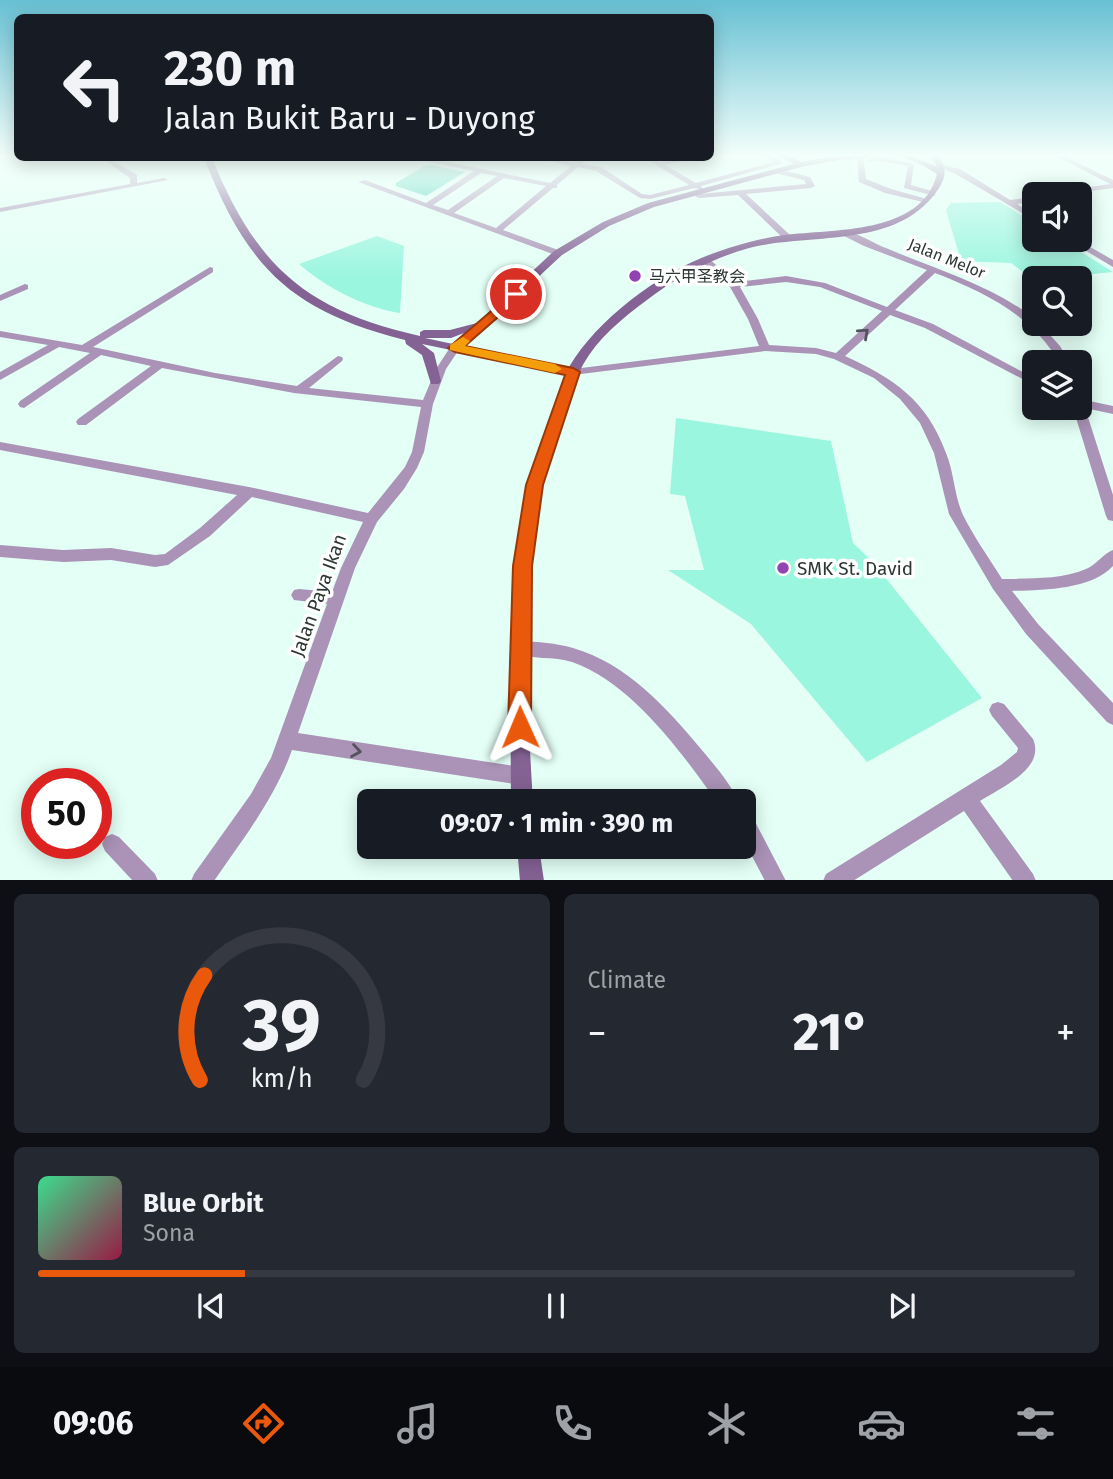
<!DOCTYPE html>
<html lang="en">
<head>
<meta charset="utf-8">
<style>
	:root { --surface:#171b24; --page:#242831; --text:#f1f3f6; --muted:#9ea1a6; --line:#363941; --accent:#ea580c }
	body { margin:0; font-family:"Fira Sans","Noto Sans SC",sans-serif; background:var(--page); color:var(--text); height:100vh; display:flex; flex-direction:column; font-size:26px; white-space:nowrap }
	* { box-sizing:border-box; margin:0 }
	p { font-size:23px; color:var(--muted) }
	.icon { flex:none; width:38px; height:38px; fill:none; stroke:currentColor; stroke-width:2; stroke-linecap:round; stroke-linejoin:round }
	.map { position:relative; height:880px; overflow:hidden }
	.drawer { display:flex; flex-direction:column; gap:14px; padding:14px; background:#0d0f14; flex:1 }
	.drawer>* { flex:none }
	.hud { position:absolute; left:14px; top:14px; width:700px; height:147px; border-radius:10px; box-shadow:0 4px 18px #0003; background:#171b24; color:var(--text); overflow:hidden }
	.fabs { position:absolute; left:1022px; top:182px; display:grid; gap:14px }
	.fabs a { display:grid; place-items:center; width:70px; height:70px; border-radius:10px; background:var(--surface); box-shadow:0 4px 18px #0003; font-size:35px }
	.speed { position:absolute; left:21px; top:768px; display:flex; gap:14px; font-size:35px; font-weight:700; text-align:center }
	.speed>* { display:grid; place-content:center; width:91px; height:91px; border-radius:50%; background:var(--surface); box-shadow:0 4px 18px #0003; line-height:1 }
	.speed .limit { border:10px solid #d22; background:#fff; color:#111 }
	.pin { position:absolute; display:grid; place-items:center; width:60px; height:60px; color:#fff; margin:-30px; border:4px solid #fff; border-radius:50%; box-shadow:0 2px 7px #0007 }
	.me { position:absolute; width:77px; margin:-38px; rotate:359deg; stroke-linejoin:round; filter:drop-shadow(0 0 5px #0008) }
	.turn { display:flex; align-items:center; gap:24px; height:147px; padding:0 35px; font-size:32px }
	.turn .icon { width:91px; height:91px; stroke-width:2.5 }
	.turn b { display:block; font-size:49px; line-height:60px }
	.big { font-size:52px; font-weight:700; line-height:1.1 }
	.drawer .tile { flex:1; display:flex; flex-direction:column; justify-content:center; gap:10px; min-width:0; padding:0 24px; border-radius:10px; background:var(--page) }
	.drawer .dial { align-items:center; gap:0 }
	.dial svg { height:182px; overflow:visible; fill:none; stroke:var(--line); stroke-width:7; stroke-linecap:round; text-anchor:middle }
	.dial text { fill:var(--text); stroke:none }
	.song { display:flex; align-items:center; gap:21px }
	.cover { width:84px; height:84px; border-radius:10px; background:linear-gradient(135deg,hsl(150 70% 55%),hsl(340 70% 35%)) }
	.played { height:7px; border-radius:4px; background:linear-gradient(90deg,var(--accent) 20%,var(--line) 20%) }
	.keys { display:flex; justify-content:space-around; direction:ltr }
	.heat { display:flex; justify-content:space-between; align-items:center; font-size:38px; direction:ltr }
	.drawer .tiles { flex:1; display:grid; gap:14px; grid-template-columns:1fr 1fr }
	.tile:last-child { grid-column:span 2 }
	.trip { position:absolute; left:357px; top:789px; width:399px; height:70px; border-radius:10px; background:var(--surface); box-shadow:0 4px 18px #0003; font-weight:700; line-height:70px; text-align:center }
	.menu { display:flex; height:112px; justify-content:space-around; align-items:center; background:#090b0e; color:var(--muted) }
	.menu .icon { width:49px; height:49px }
	.menu .active { color:var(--accent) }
	.menu b { font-size:32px; color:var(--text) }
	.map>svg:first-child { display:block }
	.green { fill:#9bf6df }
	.water { fill:#46d1b4 }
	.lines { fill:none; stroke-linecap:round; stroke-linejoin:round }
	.street { fill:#aa93b6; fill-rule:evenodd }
	.secondary { fill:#846294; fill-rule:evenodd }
	.oneway { stroke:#52535b }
	.route { fill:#ea580c; stroke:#983908; stroke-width:2 }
	.slow { fill:#f59e0b }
	.poi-dot { fill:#9143b4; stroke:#fff; stroke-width:2.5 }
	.labels { text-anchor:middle; stroke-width:7; stroke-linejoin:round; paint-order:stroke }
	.far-street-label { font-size:16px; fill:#2d3734; stroke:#fff }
	.far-poi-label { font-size:16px; fill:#2d3734; stroke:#fff; text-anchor:start }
	.poi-label { font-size:19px; fill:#2d3734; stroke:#fff; text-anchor:start }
	.street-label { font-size:19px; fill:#2d3734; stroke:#fff }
</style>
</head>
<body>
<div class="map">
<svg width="1113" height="881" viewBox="0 0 1113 881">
	<rect width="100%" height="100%" fill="#e3fff6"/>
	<path class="green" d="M1000,202L1034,223V240H1062L1113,272L1082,275L1023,272L1011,263L961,261L946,210L951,203Z
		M377,236L404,246L400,313C363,307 327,288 299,264Z
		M676,418L831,441L853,543L872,561L982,698L867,762L751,624L668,570H704L685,496L670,494Z"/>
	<path class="water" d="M426,165H430L465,172L426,196L396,186V183Z"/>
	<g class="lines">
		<path class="street" d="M761,154H769L783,163L701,186L703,190L694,188L650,199L640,198L596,171L578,167L557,185V188H553L503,230L561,251V255L558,256L358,182L365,180L426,203L474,171L421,160L418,158H428L550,183L571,166L541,159L540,158L575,162L582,158L585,160L582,164L601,167L642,194L650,195L689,185L645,158H652L660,162L691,158L690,159L665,165L696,183L774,162ZM481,173L497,176L448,210L433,205ZM504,178L546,186L496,228L454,213Z
			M861,154L863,156L866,179L891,189L927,199V203L885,193L859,182L857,156Z
			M1052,154H1060L1113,180V188L1070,194H1051L1055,192L1110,184Z
			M881,157L914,164L911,185L935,192V196L904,188L908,166L881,161L869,162L866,160Z
			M101,158H108L137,175V183L164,178L168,180L0,212V208L130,184V178Z
			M942,165L960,169L1010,200L1034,197V201L1017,204L1034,215V220L954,173L940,168V166Z
			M778,169L810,177L815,186L811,188L746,194L790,235V239H784L738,195L699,198L695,196L699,194L806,184L804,180L775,173L774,171Z
			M840,230C854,230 872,243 886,248C937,270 989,284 1034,318V324H1040L1060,346L1069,362H1059C1032,315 984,292 935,273L895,310L933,324L1034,378V385L925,328L890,315L845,356C894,379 926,399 946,453C954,472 954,495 963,515C974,537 989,558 1002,579C1029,578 1061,580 1086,569C1096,565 1103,554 1113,550V566C1091,590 1042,590 1012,591L1038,624L1113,703V725L1107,722L1026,634L993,589L949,514L934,453L920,423L900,399L874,378L834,359L816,354L765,351L573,375L568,372L573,369L759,346L748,319L730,287L702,262V258H708L736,282L786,276L825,283L887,307L927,270L864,246L840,234ZM786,282L820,287L882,311L836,353L816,348L769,345L758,319L740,287Z
			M1068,240H1078L1113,260V267Z
			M210,267L213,268V272L93,347L215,373L297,386L338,356L342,357L343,359L342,361L309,388L423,400L436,369L451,346L455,345L460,348L446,369L433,404L424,452L417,468L404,489L377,522L355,568L298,733L521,767L528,769L530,776L528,783L521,785L292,750C275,798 243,839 214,881H191L194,874L251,794L271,758L327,604L294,600L291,595L294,590L299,589L332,592L341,568L363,522L252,497L210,536L168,565L155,567L111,560L63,562L0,557V545L63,550L111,548L155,555L165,554L200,528L237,495L0,450V442L249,487L368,513L405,467L412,452L421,407L294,393L162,368L86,425H78L76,422L78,419L151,366L101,355L24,408L20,407L18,404L20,401L90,353L59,347L0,380V372L48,345L0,337V331L82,345Z
			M25,284L28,285V289L0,301V295Z
			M1080,399L1113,406V414L1085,408L1113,495V521L1108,520L1106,516L1073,408H1080Z
			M520,641C538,642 556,643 573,648C626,663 667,708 701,749C714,765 731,783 738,802H717C681,752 632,683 572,662C554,656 532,660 514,653L512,648L514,643Z
			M998,702L1004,704L1033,739C1046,769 1000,788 980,801L1033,874L1036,881H1013L964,811L853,881H823L826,874L1001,765L1017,752L1018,748L992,716L989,710L992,704Z
			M744,811L751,814L786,881H765L744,841Z
			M112,834L119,837L155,874L158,881H133L105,851L102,844L105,837Z"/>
		<path class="secondary" d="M775,154H786L802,162L844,154H892L847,160L844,159L801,167L654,207L609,226L562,255L464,346L569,367C598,318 663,270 717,252C739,244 762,238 784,235C832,229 922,235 937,174L924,166L896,154H907L937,167L930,154H938C946,166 947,176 939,188C899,250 812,232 749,248C714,258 684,273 655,294C631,312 606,330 589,355C574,377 567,403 559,429C552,454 543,479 539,505C522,598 527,707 533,802H511L510,658L517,543L531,472L566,374L422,344L434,353L441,381L439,384H431L422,355L406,344L405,340C290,311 247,267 204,158H212C256,266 305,310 420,336V332L424,330H450L477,323L554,251L603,222L648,203L794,164ZM464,333L453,344L425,338H451Z
			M517,847H539L544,881H520Z"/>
	</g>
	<defs><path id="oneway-chevron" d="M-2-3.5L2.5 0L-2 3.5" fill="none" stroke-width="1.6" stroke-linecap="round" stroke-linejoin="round" transform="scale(1.75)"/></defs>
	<g class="oneway">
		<use href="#oneway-chevron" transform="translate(864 333) rotate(-42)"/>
		<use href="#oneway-chevron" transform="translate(356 751) rotate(9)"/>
	</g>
	<linearGradient id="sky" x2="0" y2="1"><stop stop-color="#67c0d3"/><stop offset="0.56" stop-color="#f2fffb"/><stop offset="1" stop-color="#f2fffb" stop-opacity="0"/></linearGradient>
	<rect width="1113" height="277" fill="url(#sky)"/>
	<path class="route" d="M516,290L523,294L521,297L465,346L573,368L580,372L543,485L532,566L531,727L528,735L520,738L512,735L508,727L513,566L526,485L565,375L455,352L448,348Z"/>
	<path class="slow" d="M463,337L470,341L465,346L555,364L562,369L555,373L450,350V345Z"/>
	<g class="poi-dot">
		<circle cx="635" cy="276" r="7"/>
		<circle cx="783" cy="568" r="7"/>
	</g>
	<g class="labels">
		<g class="far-street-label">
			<text transform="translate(947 258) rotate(22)" y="6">Jalan Melor</text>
		</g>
		<g class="far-poi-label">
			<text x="649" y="282">马六甲圣教会</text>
		</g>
		<g class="poi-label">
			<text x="797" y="575">SMK St. David</text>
		</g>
		<g class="street-label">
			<text transform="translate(318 595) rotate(-70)" y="7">Jalan Paya Ikan</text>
		</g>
	</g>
</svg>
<div class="fabs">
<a><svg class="icon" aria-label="sound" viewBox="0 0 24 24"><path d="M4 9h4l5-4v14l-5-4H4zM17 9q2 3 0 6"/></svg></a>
<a><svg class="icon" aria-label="search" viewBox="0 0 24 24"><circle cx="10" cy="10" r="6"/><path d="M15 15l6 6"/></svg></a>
<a><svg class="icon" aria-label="layers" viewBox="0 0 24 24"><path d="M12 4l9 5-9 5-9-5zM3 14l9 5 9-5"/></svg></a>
</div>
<div class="speed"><div class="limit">50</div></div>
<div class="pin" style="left:516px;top:294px;background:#d93025"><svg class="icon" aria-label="arrive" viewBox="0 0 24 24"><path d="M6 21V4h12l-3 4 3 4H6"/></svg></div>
<svg class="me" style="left:520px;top:727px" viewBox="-20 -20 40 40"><path d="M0-17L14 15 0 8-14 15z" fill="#ea580c" stroke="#fff" stroke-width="4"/></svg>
<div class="trip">09:07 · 1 min · 390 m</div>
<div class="hud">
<div class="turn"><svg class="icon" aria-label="left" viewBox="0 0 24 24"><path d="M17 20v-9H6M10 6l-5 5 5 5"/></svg><div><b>230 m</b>Jalan Bukit Baru - Duyong</div></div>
</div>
</div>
<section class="drawer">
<div class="tiles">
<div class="tile dial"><svg viewBox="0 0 100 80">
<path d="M14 69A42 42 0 1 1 86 69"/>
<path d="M14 69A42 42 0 0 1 16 23" stroke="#ea580c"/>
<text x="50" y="56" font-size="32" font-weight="700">39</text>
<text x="50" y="72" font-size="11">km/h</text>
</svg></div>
<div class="tile"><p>Climate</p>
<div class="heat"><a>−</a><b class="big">21°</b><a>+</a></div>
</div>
<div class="tile">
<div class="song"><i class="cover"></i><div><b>Blue Orbit</b><p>Sona</p></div></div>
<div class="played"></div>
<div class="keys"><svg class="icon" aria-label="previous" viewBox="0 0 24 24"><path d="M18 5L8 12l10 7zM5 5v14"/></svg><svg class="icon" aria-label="pause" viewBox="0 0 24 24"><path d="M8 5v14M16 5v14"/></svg><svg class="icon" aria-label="next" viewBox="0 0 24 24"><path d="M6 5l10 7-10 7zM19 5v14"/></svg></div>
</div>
</div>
</section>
<nav class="menu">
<b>09:06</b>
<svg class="icon active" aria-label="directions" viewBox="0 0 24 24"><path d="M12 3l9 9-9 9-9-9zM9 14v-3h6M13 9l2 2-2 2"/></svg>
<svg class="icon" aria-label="music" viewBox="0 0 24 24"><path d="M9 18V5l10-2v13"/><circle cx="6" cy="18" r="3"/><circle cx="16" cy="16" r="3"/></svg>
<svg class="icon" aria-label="phone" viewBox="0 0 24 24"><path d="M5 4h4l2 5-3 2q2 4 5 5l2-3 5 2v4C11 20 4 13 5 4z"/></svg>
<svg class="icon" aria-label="climate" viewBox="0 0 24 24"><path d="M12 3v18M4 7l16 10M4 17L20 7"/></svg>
<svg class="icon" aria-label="car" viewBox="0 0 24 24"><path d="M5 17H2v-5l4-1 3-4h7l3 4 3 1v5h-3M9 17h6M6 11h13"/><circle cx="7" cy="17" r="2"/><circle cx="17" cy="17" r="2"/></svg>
<svg class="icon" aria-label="filters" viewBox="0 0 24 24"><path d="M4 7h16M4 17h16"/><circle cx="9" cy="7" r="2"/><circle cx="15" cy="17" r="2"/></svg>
</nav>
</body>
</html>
